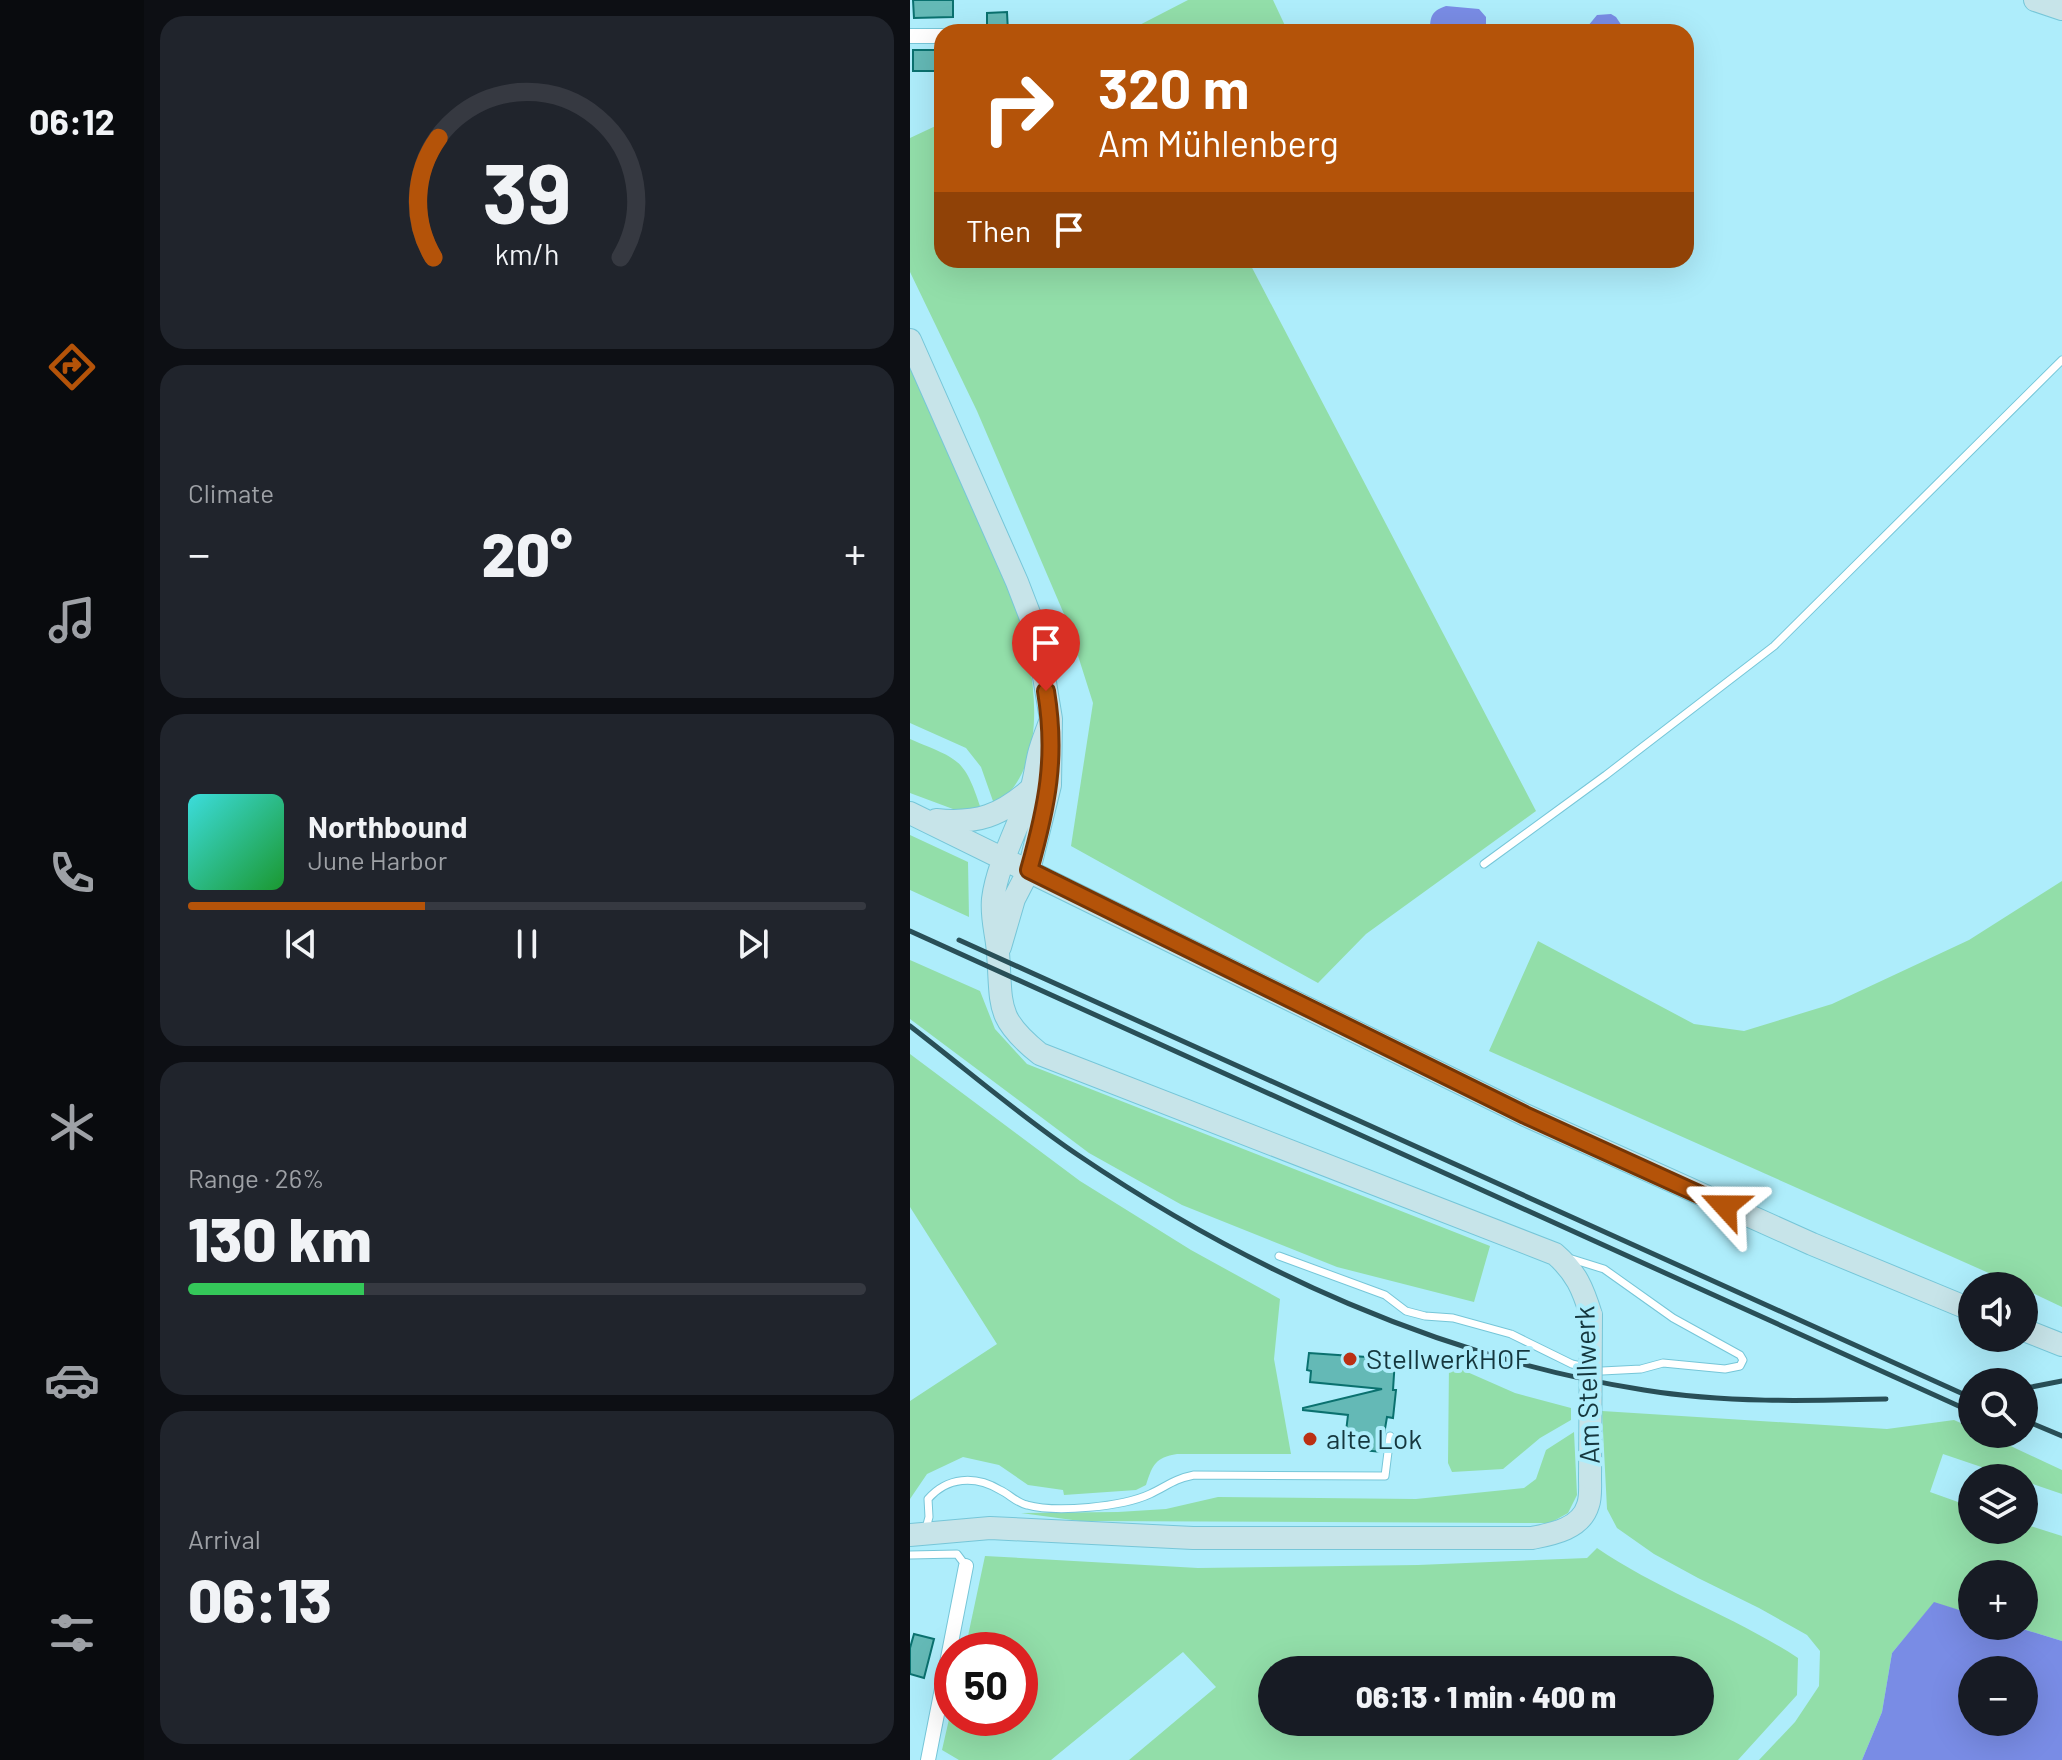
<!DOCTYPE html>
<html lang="en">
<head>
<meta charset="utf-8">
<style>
	:root { --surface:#171b24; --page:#20242c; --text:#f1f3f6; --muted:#9ea1a6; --line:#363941; --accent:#b45309 }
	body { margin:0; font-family:Barlow,sans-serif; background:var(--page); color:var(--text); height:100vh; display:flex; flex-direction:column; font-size:30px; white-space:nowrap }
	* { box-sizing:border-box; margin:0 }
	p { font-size:26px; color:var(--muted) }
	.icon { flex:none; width:44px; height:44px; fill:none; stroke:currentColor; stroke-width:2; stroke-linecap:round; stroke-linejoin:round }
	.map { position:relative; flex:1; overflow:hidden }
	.drawer { display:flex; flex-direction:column; gap:16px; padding:16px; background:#0d0f14; width:766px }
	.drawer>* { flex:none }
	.hud { position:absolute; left:24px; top:24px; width:760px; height:244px; border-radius:24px; box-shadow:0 8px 32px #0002; background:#b45309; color:#fff; overflow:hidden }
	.tools { position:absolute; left:1048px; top:1272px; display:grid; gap:16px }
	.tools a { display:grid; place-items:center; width:80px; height:80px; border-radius:50%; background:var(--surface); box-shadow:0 8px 32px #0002; font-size:40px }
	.speed { position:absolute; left:24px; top:1632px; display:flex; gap:16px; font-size:40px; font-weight:700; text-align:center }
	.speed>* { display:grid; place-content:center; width:104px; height:104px; border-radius:50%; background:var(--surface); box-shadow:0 8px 32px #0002; line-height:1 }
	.speed .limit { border:12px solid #d22; background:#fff; color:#111 }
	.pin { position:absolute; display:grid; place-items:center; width:68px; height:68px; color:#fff; margin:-82px -34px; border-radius:50% 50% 50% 0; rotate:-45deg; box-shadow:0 0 8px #0007 }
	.pin .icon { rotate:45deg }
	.me { position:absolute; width:88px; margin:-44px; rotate:294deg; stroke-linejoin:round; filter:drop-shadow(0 0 6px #0008) }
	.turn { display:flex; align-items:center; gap:28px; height:168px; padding:0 32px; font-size:36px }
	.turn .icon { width:104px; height:104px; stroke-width:2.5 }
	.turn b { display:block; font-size:56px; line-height:68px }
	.then { display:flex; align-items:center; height:76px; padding:0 32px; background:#0003; gap:16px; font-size:30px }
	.big { font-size:60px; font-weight:800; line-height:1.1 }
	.drawer .tile { flex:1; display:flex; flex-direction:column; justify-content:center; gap:12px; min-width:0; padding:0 28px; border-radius:24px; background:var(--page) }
	.drawer .dial { align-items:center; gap:0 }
	.dial svg { height:208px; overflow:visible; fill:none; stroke:var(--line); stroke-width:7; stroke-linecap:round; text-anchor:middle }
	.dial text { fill:var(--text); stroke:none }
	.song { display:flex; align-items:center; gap:24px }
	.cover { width:96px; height:96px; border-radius:12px; background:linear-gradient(135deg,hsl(180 70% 55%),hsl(130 70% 35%)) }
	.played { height:8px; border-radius:4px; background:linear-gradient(90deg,var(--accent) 35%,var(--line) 35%) }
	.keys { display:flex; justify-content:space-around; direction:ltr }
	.heat { display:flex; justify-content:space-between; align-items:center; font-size:44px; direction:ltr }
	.charge { height:12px; border-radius:6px; background:linear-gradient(90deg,#34c759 26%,var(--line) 0) }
	.trip { position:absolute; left:348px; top:1656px; width:456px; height:80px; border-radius:40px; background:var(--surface); box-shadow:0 8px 32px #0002; font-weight:800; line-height:80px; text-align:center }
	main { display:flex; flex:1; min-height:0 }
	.tabs { display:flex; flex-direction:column; width:144px; justify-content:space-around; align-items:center; background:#090b0e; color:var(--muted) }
	.tabs .icon { width:56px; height:56px }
	.tabs .active { color:var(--accent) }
	.tabs b { font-size:36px; color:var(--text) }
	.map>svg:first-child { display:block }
	.green { fill:#92dea9; fill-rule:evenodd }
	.water { fill:#798ce5; fill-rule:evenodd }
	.building { fill:#64b9b6; stroke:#0a716f; stroke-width:2 }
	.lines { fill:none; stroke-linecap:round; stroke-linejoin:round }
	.lane-casing { stroke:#76c6d8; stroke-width:9 }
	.street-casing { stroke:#76c6d8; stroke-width:16 }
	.secondary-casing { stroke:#76c6d8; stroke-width:24 }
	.lane { stroke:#fff; stroke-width:7 }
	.street { stroke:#fff; stroke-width:14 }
	.secondary { stroke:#c7e4e9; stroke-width:22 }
	.rail { stroke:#294f57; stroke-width:5 }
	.secondary-bridge-casing { stroke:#76c6d8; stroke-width:24; stroke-linecap:butt }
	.secondary-bridge { stroke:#c7e4e9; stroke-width:22 }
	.route-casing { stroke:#753606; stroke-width:20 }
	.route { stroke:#b45309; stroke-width:14 }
	.poi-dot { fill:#bb3013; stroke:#aeedfb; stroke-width:3 }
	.labels { text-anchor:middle; stroke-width:8; stroke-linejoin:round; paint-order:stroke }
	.poi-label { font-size:28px; fill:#15373e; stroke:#aeedfb; text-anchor:start }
	.street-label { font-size:28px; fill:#15373e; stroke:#aeedfb }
</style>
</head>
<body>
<main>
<nav class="tabs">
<b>06:12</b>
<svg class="icon active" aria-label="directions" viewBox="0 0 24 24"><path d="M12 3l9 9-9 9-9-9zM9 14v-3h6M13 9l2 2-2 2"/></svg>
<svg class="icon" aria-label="music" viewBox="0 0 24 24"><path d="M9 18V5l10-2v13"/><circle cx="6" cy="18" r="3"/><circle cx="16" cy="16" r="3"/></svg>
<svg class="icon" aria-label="phone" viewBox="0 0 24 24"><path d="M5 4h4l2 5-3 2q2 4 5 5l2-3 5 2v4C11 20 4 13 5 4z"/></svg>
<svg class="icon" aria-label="climate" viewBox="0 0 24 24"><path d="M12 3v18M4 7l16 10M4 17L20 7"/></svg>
<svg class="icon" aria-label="car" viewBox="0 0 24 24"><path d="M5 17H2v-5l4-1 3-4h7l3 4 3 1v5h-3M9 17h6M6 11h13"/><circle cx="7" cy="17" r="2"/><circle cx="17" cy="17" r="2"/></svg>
<svg class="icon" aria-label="filters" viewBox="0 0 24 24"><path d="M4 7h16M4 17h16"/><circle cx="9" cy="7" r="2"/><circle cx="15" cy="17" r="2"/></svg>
</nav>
<section class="drawer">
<div class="tile dial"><svg viewBox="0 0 100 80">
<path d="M14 69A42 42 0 1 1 86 69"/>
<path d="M14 69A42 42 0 0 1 16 23" stroke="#b45309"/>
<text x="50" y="56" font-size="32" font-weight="700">39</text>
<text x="50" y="72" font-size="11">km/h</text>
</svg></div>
<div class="tile"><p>Climate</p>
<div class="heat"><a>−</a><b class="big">20°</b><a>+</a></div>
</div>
<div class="tile">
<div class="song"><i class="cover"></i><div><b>Northbound</b><p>June Harbor</p></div></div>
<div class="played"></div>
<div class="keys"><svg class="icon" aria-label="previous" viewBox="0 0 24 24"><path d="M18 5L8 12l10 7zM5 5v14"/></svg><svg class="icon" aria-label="pause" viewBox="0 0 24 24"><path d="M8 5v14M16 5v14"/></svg><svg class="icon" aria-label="next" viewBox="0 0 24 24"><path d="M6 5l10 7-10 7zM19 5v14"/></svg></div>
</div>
<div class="tile"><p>Range · 26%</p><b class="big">130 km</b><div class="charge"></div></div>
<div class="tile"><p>Arrival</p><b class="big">06:13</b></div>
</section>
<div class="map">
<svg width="1152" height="1760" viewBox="0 0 1152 1760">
	<rect width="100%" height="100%" fill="#aeedfb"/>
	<path class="green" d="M278,0H363L378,32H216Z
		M32,123V260H338L626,811L456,934L408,983L161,846L183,703L157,621L67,411L0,272V138Z
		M0,358L109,614C122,665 138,741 103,788C98,794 91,799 84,804L71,767L56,748L0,723Z
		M0,739C49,760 54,757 71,809L51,812L0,793Z
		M0,835L58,862L59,917L0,890Z
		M1152,881V1307L1114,1289V1286H1108L579,1051L628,941L784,1024L834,1031L922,1004L1059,940Z
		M0,960L70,991L85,1029L117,1064L580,1246L564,1302L427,1267L272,1205L179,1153L0,1019Z
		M0,1054L170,1181L281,1250L370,1299L364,1359L381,1454H267C245,1458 243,1464 236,1485L226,1490L154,1495L153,1490L118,1485L89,1465L53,1457L17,1474L0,1499V1401L87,1344L0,1207Z
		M539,1364L605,1393L661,1408V1420L630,1438L593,1469L542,1472L538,1463Z
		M692,1411L977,1429L1044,1420L1062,1428V1434H1075L1152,1470V1494L1114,1481V1478H1104L1033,1454L1020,1492L1062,1507V1530H1114V1524L1152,1536V1641L1103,1626H1114V1574H1062V1614L1024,1603L982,1653L972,1712L952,1760H849L885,1722L909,1686L910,1651L897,1635L849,1608L788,1578L744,1554L707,1528L697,1509Z
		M664,1432L667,1495L658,1513L640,1523L170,1521L111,1513L208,1512L256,1509L308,1497L506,1499L614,1488L626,1479L636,1450Z
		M687,1548C750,1591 824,1616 888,1658L887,1695L828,1760H219L306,1687L273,1652L141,1760H49L32,1750L42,1706V1718H110V1650H55L75,1556L288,1568L508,1565L677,1558ZM362,1670H790V1722H362Z"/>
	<path class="water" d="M536,6L569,9L576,17V32H520C520,17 521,11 536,6Z
		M701,14L706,17L716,32H673L687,15Z
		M1024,1602L1062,1614V1626H1103L1152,1641V1760H952L972,1712L982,1653ZM1062,1670H1114V1722H1062Z"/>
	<path class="building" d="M3,0H43V17L4,18Z
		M97,12L98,32H77V13Z
		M3,50H32V71H3Z
		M399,1353L485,1359L483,1390H486L483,1418L477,1417L471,1452L434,1448L438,1415L393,1410V1408L472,1389L400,1382L401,1371L397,1370Z
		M4,1634L24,1639L14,1678L0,1674V1648Z"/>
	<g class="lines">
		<defs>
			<path id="lane" d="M574,864L696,775L864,646L1152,360
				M369,1256L475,1295L496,1311L515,1316L543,1318L601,1334L662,1364L692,1371L731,1369L753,1363L815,1369L830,1366L833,1360L830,1355L763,1318L694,1269L662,1259
				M15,1532L19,1517L18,1499C37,1477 65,1475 90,1490C99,1494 107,1503 117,1505C146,1513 212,1507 240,1494C257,1486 264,1479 284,1475L475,1476L480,1436
				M0,1555L47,1554L56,1566"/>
			<path id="street" d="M0,36H32
				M18,1760L56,1566"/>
			<path id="secondary" d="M1125,0L1152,9
				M0,340L107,582L127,634L141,719L140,785L119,870L104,899L90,947
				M141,719C137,731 132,742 129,754C126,766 125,778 121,790C110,823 87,865 83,899C81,918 87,935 88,953C92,1006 85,1018 130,1054L645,1254C666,1272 673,1289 681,1315
				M0,813L615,1115L902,1244L1062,1310
				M26,820C67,824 91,816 122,788
				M1114,1330L1152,1345
				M0,1535L80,1528L283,1538H622C642,1534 671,1529 678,1505C681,1497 680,1486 680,1478"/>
		</defs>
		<use href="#lane" class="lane-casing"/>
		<use href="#street" class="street-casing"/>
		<use href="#secondary" class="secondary-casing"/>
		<use href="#lane" class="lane"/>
		<use href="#street" class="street"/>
		<use href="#secondary" class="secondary"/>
		<path class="rail" d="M0,931L1062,1412
			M49,940L1062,1398
			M0,1026C56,1069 110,1116 168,1155C338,1270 531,1358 734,1390C814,1403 896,1401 976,1399
			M1116,1388L1152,1381
			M1114,1420L1152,1436"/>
		<defs>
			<path id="secondary-bridge" d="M680,1478L681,1315"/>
		</defs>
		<use href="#secondary-bridge" class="secondary-bridge-casing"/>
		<use href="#secondary-bridge" class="secondary-bridge"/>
	</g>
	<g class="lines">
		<defs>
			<path id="route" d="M136,691C147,758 137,806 119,870L615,1115L815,1206"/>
		</defs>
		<use href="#route" class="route-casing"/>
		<use href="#route" class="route"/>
	</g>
	<g class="poi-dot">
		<circle cx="440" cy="1359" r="8"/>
		<circle cx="400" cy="1439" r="8"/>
	</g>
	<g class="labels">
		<g class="poi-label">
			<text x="456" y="1369">StellwerkHOF</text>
			<text x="416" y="1449">alte Lok</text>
		</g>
		<g class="street-label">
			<text transform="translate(677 1385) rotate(-92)" y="10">Am Stellwerk</text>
		</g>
	</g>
</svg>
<div class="tools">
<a><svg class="icon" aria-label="sound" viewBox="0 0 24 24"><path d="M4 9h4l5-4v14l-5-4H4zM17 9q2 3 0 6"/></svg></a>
<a><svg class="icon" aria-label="search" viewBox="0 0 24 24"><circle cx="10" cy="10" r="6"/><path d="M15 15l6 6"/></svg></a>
<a><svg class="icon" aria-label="layers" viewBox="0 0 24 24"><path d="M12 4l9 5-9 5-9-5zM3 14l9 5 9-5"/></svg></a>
<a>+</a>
<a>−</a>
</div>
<div class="speed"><div class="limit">50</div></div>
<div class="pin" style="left:136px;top:691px;background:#d93025"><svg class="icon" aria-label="arrive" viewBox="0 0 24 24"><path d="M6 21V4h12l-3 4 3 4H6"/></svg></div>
<svg class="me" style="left:815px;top:1206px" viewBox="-20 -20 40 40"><path d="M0-17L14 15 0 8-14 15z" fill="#b45309" stroke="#fff" stroke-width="4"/></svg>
<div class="trip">06:13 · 1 min · 400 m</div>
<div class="hud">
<div class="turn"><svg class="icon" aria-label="right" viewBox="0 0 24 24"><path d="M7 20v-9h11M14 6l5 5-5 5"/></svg><div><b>320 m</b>Am Mühlenberg</div></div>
<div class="then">Then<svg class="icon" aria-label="arrive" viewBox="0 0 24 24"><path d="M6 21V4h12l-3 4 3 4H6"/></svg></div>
</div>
</div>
</main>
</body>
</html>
